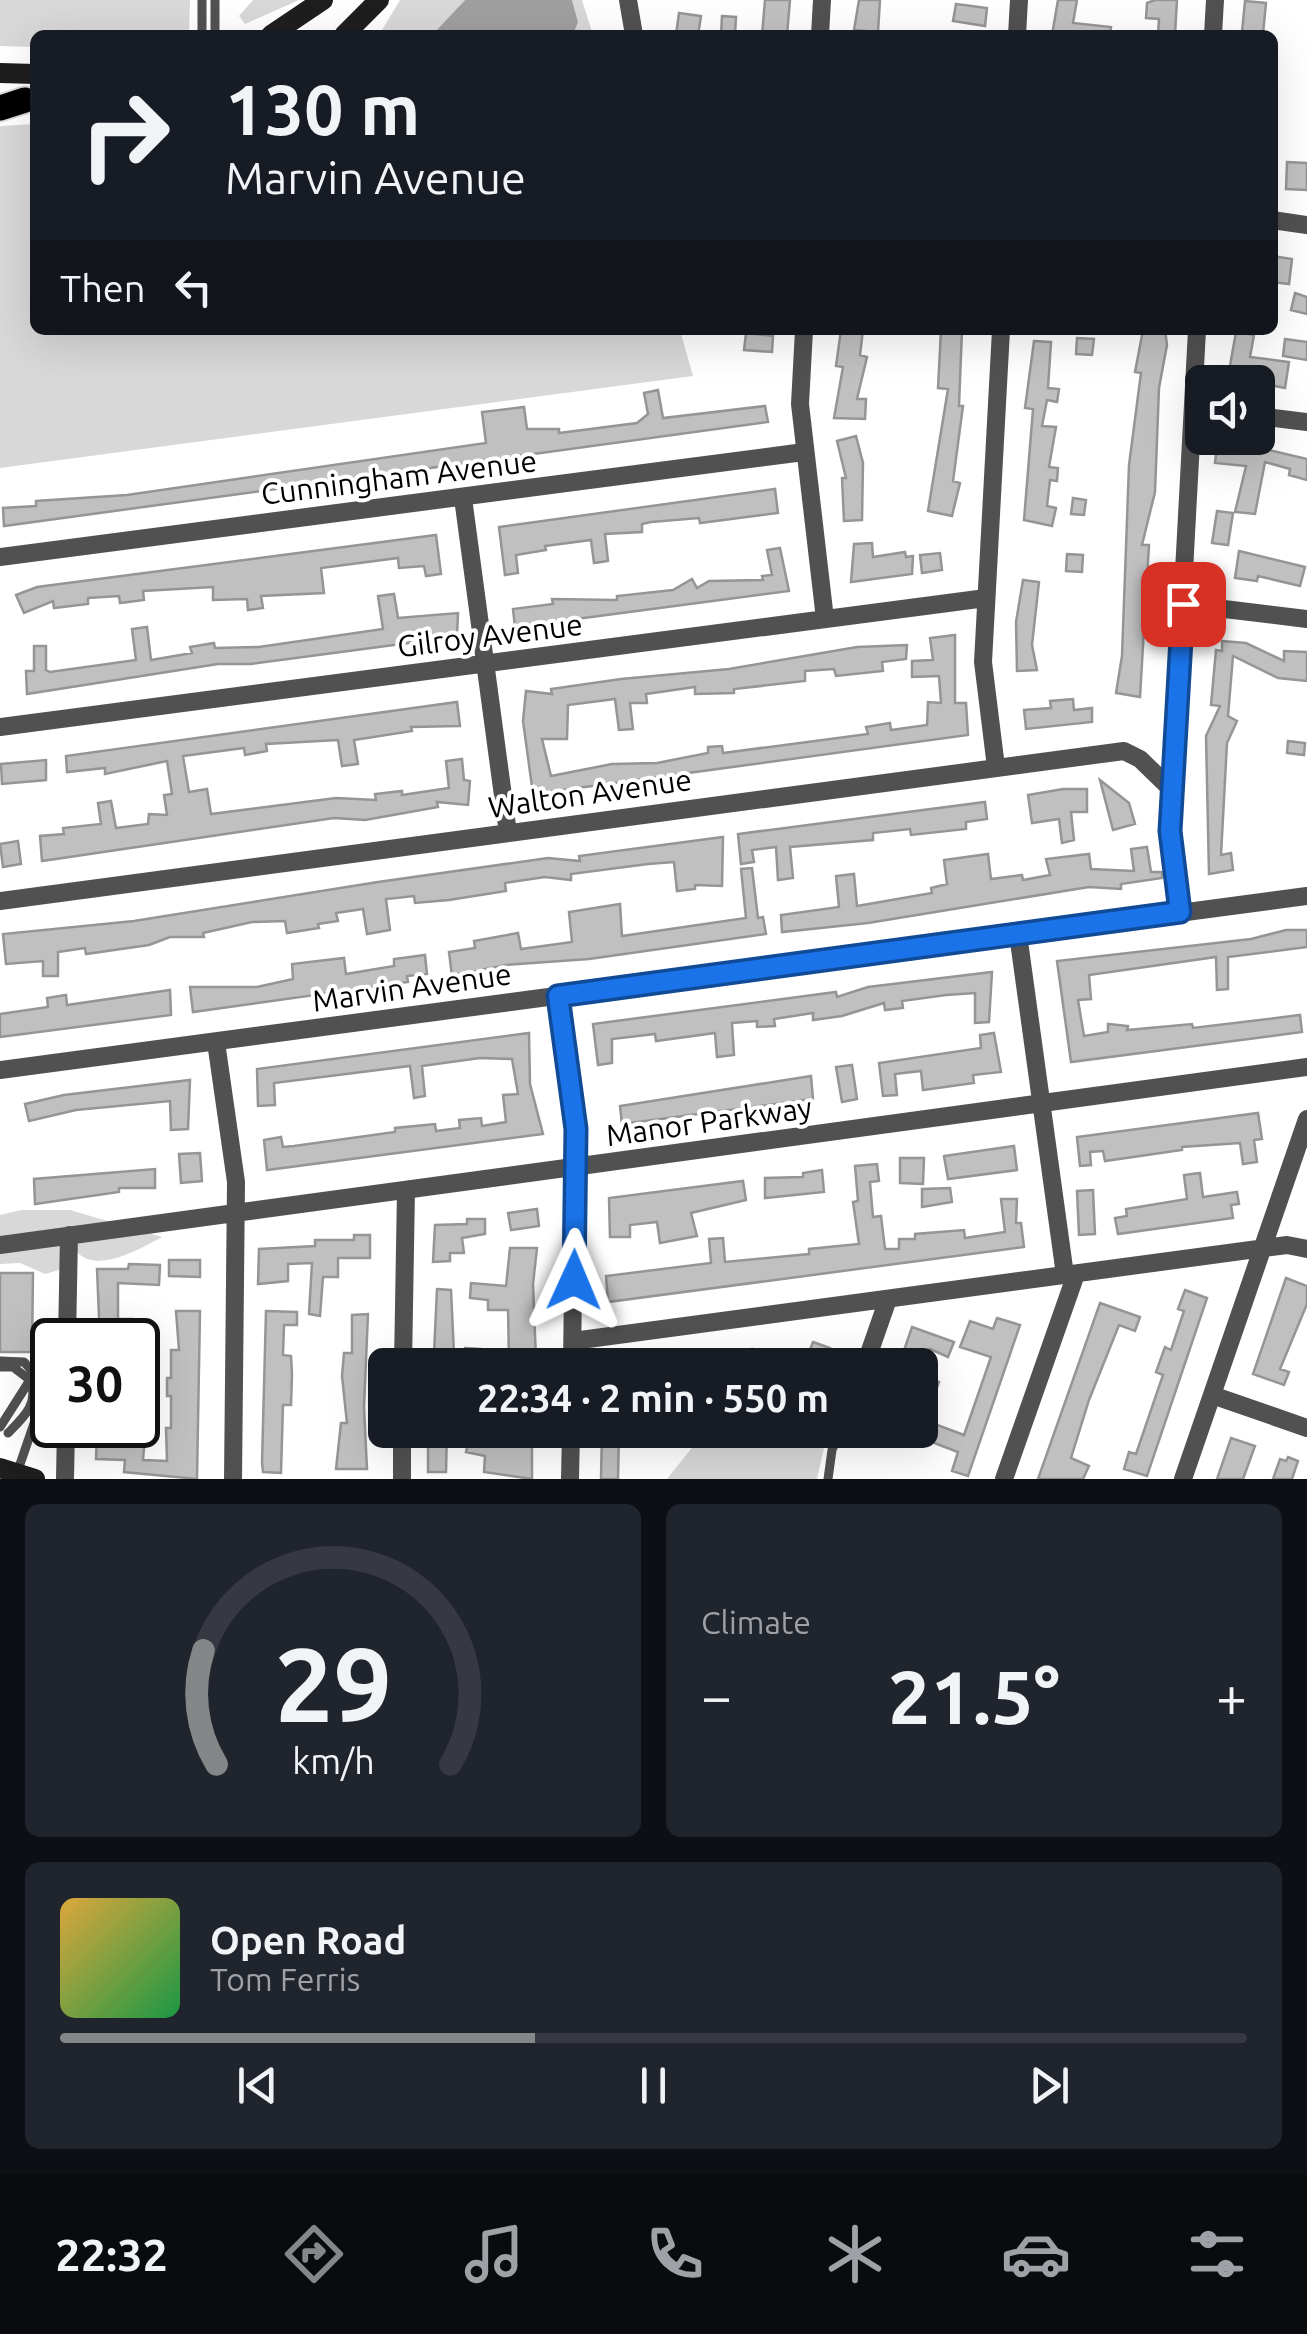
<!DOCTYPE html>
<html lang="en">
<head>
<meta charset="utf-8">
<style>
	:root { --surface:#171b24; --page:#20242c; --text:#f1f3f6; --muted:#9ea1a6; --line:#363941; --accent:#858687 }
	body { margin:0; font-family:Ubuntu,sans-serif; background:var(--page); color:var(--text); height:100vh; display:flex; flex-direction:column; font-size:38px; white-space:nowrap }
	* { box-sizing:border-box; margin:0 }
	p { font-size:32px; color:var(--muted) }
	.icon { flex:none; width:55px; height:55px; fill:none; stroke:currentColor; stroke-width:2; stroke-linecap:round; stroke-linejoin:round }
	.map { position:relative; height:1479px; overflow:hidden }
	.panel { display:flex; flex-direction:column; gap:25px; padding:25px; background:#0d0f14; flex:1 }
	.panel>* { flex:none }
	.guide { position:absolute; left:30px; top:30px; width:1248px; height:305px; border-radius:15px; box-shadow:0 10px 40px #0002; background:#171b24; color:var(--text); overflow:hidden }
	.tools { position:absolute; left:1185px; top:365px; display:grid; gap:20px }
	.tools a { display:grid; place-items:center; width:90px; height:90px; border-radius:15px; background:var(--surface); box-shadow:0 10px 40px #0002; font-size:50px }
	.speed { position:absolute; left:30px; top:1318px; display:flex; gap:20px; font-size:50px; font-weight:700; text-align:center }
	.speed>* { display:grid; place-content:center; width:130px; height:130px; border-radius:50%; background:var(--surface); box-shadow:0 10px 40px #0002; line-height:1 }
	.speed .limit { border:5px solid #111; border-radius:15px; background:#fff; color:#111 }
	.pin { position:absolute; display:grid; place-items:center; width:85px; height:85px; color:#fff; margin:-42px; border-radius:20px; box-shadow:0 5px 15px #0006 }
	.me { position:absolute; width:110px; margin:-55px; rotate:1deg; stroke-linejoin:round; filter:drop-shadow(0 0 8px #0008) }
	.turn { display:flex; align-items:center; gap:35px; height:210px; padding:0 30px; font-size:45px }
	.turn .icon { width:130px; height:130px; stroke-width:2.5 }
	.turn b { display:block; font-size:70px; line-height:85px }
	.then { display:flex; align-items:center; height:95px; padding:0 30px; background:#0003; gap:20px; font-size:38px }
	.big { font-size:75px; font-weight:700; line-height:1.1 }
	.panel .card { flex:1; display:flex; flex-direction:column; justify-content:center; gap:15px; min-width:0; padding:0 35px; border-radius:15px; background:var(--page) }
	.panel .dial { align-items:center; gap:0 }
	.dial svg { height:260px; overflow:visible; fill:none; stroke:var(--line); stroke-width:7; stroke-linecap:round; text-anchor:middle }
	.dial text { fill:var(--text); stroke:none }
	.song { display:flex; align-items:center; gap:30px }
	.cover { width:120px; height:120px; border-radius:15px; background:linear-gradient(135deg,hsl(40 70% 55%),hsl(140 70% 35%)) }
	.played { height:10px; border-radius:5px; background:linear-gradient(90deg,var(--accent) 40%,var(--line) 40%) }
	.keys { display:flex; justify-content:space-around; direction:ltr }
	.heat { display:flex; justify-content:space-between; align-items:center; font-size:55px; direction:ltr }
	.panel .tiles { flex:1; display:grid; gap:25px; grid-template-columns:1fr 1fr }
	.card:last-child { grid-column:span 2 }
	.trip { position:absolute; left:368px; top:1348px; width:570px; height:100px; border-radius:15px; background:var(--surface); box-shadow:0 10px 40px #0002; font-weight:700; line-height:100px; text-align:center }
	.tab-bar { display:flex; height:160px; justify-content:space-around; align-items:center; background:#090b0e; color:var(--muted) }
	.tab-bar .icon { width:70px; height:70px }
	.tab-bar .selected { color:var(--accent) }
	.tab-bar b { font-size:45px; color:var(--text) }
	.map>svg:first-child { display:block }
	.green { fill:#d8d8d8 }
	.water { fill:#9f9f9f }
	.building { fill:#c0c0c0; stroke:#959595; stroke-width:2.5 }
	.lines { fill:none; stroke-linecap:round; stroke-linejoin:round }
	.primary-casing { stroke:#dbdbdb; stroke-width:29 }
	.service { stroke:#515151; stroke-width:9 }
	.minor { stroke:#515151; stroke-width:18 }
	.secondary { stroke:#1e1e1e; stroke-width:20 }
	.primary { stroke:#000; stroke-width:25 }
	.route-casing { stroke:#114b97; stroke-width:25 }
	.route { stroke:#1a73e8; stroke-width:18 }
	.labels { text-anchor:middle; stroke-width:8; stroke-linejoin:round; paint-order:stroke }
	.street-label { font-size:30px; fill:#000; stroke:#fff }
</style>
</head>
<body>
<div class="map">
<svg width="1307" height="1479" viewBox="0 0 1307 1479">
	<rect width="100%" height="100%" fill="#fff"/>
	<path class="green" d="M0,0H190L189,35H35V47L0,46Z
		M253,0H299L245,24L239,16Z
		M400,0H465L432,35H379Z
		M572,0H582L593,35H573L578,22Z
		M35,124V330H680L693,376L0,468V126Z
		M21,1210H70L162,1237C140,1249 97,1274 77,1252L59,1270L45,1274L20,1263L0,1264V1215Z
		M706,1430H828L817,1479H667Z"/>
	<path class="water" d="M465,0H572L578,22L573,35H432Z"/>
	<path class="building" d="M765,0H790L787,35H762Z
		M859,0H880L878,32L854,30Z
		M1058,0H1077L1073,23L1111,27L1110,35H1052Z
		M1155,0H1177L1175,35H1158L1159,19L1146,18L1147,3Z
		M1245,1L1266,3L1263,34L1242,32Z
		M956,4L987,8L985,26L953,21Z
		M679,13L701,16L698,35H676Z
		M722,16L736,17L735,35H721Z
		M1287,162L1307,163V190L1286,189Z
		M1272,256L1292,259L1289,284L1272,282Z
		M1295,293L1307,297V314L1291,310Z
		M841,330H863L860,355L867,357L857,399H866L865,419L834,418L843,367L836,366Z
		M941,330H962L959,406H963L953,481L960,483L952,516L928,511L948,389L938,388Z
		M1143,330H1165L1167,345L1159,388L1155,492L1142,545H1149L1140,697L1116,693L1122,656L1129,465L1141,373L1135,372Z
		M1236,332L1254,335L1250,357L1289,362L1285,388L1228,377Z
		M746,333L773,336L772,352L744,350Z
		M1077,338L1094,339L1092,355L1076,354Z
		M1285,339L1307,342V360L1283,356Z
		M1034,341L1051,342L1048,388L1059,389L1057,402L1047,400L1042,426L1056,427L1049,467L1058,468L1057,481L1050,480L1047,506L1056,508L1052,526L1024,520L1033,409L1025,408Z
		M658,390L663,418L765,406L768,422L4,526L3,508L36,506V501L127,495L486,443L482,412L524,407L527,429H559V433L637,423L648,414L644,393Z
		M856,436L863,463L862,520L844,521L842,478H846L837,441Z
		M1218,438L1307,459V480L1289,475L1290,469L1265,462L1255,514L1235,512L1246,466L1215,463Z
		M775,489L778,513L700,523L699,518L651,522L642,524V532L605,534L608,561L594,563L591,540L545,546L546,550L516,555L518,573L505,575L499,527Z
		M1073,498L1086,500L1084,515L1071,514Z
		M1217,511L1233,513L1228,545L1212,543Z
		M436,535L441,574L426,576L424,566L399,568L398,558L321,568L324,593L261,596L263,608L248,610L247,599L213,600V587L143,591L144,600L120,603L119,596L88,598V604L54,608L53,601L24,613L16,595L37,587Z
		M872,543L873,557L905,552L906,557L913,556L912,574L851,582L854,544Z
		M780,548L789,591L515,627L513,609L553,604L552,599L617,600V596L673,590L692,579L697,588L709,581L763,580L762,576L772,575L767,550Z
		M1239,551L1305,567L1300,586L1258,576L1257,581L1235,578Z
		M940,553L942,570L922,573L920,555Z
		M1067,554L1083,555L1082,572L1066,571Z
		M1023,580L1039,582L1032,645L1037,670L1017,671L1016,622Z
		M394,594L398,618L458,613L457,636L432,635V639L409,643L251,664H218L27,694L26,671H34V646H46V670L50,672L136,660L132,629L147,627L151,660L192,653L190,647L214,643L215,648L259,647L383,629L378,596Z
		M955,635V703H966L968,735L533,794L523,721L526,691L552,694L551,689L621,679L729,669L857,647L907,645L906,659L882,662L883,671L836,676L834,669L805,671V681L734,689V693L695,694V687L646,694L647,703H630L633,729L619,730L615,699L568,705L567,739H542L551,776L612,764L657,763L708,753V747L722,746L723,753L868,734L866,727L890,723L891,730L927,725L928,702L941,703L939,676L912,677V661L933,660L930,638Z
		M1222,641L1246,643L1284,661V651L1307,652V681L1278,678L1233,656L1228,716L1237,721L1227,743L1221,855L1231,853L1233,870L1209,874L1206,736L1220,706L1211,705L1216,650L1222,651Z
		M1073,699L1074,710L1092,708V722L1026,729L1024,710L1051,708L1050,701Z
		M457,702L460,726L411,727L412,731L354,740L358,764L342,766L338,740L266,744L267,751L245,755L244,748L183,756L189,792L207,789L211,814L336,798L376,800L375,794L402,791V795L449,788L446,761L462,759L464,780L470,781L468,805L437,802L438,807L365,820L334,818L42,861L40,836L64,834L63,828L101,824L98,803L111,801L116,828L148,824L149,814L167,815L164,795L172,794L167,761L105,774V768L67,772L66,756Z
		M1288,741L1305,743L1304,755L1287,753Z
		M46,760V780L2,784L1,764Z
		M1100,780L1129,803L1135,824L1113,830Z
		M1063,789H1087V812H1071L1074,840L1062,843L1059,819L1032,823L1028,795Z
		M985,802L987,819L966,822V829L911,835L910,829L873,833V840L790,847L793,878L778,880L776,847L752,850L754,862L741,864L738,834Z
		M723,837L722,886L695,885V889L677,891L674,862L648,864L571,874V880L545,877L505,883L506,891L449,900L415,903L414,896L386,899L390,930L367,934L363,909L336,913L338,921L318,924L319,928L287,933L285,921L252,922L203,933L204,937H170L149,945L86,954L85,948L58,952V976H43V961L6,964L3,934L134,921L378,882L548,858L580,861L579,856Z
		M18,841L21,864L3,867L0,844Z
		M1147,847L1151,872H1162V878L1121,884V889L1089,887L868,923L782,932L781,915L839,907L836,876L854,874L857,906L932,893L931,888L947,884L944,860L988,854L991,879L1022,875L1023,880L1050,875L1046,859L1089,854L1091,869L1134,871L1131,849Z
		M752,868L758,918L763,917L766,934L589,959L506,965L452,976L449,952L475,948L474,941L518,933L521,949L572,942L569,912L620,904L622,936L746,918L741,869Z
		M1286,930H1307V947L1228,957V989L1217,990L1216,957L1089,975L1091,999L1078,1000L1084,1036L1108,1032V1024L1128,1026L1127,1030L1192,1024L1193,1028L1300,1015L1302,1032L1071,1062L1057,961L1251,939Z
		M425,955L427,974L407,976L408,982L193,1012L190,987H257L293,979L292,964L344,958L346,974L394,966V959Z
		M992,972L989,1022L975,1023V993L946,995L902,1001L903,1008L885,1010L884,1003L842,1016L813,1020V1013L774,1019L775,1026L757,1027V1021L732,1023L734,1055L717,1057L715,1033L656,1041L655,1034L612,1039V1063L598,1065L593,1024L836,992L837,997L868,987Z
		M170,990L171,1015L0,1037V1014L48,1007L47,998L66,995L67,1005Z
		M529,1033L530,1084L543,1134L267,1170L264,1140L281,1137L283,1147L294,1146L395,1132V1128L435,1124L436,1131L460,1128L459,1120L481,1118L482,1126L506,1122L503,1095L518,1094L512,1059L480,1058L422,1066L425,1096L414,1098L410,1066L274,1083L275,1105L258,1106L257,1069Z
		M994,1033L1001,1072L973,1075L974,1083L923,1090L921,1071L895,1074L897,1095L883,1096L879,1063L981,1048L980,1035Z
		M852,1065L857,1099L842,1102L836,1067Z
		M811,1076L813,1099L622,1124L620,1106Z
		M190,1080L188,1129L171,1130L170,1101L76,1110L29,1121L25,1104L64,1095Z
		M1258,1113L1262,1139L1254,1140L1257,1162L1243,1164L1240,1143L1182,1147V1150L1105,1161L1103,1151L1090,1152L1091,1165L1080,1166L1077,1137Z
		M1014,1146L1017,1170L948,1179L944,1156Z
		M200,1153L202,1181L181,1183L179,1154Z
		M900,1158H924L923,1184L900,1183Z
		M877,1164L879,1181L870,1182L873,1217L881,1216L885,1249H899V1239H915V1234L964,1230L965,1238L1005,1232L1001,1199H1017L1016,1223H1021L1024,1247L608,1302L606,1276L711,1263L709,1239L723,1238L725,1262L809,1254V1249L859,1244L853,1202L858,1201L855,1166Z
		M155,1169V1188H119V1192L35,1204L34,1179Z
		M822,1170L824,1192L765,1198V1178L803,1177V1173Z
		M1200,1173L1203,1197L1237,1192L1239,1204L1231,1205L1233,1218L1118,1234L1115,1218L1127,1216L1126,1209L1187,1199L1184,1175Z
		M743,1181L746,1200L691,1213L697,1236L660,1243L657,1222L630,1225V1237H610L609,1198Z
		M950,1188L952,1202L922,1207V1189Z
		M1093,1190L1095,1234L1079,1235L1077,1191Z
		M537,1209L539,1226L511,1230L508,1213Z
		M467,1219H485V1234L462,1238L464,1253H450V1261L433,1262L435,1225L467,1224Z
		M354,1235H370V1258H338V1277H323L320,1316L309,1314L312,1263L288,1264V1281L258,1284L259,1249L315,1246V1240H354Z
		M510,1248H537L533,1284L536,1359H509L508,1310H488V1300L470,1298L471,1283L506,1286Z
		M169,1260H200V1277L169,1276Z
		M129,1264L160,1265L159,1285L118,1283V1319H132V1335L100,1340L97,1269H128Z
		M0,1273H33L32,1352H0Z
		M1286,1278L1307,1286V1304L1280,1369L1289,1372L1284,1385L1253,1374Z
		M437,1289L451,1290L454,1354H434Z
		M1185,1290L1207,1298L1147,1476L1124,1469L1129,1452L1136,1454L1163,1375L1156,1372L1165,1347L1171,1350L1184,1311L1178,1309Z
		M1100,1303L1140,1317L1135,1331L1119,1325L1089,1400L1071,1458L1089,1466L1083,1479H1038Z
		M176,1311H200L197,1479L124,1472L125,1460L96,1459L97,1435L118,1436V1425H146L143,1460L167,1461L166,1428H171V1396H167V1378H171V1350H179Z
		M266,1311L297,1312V1325H284L283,1355L291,1356L292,1374L291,1405H283L281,1473L263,1472L262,1463Z
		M368,1314L364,1407L367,1469H336L341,1423H347L342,1376L344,1353H352V1315Z
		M997,1318L1020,1325L968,1476L952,1471L958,1452L929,1441L935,1424L964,1435L991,1357L960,1347L970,1321L993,1329Z
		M912,1327L954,1342L948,1357L930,1349L923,1365H899Z
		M813,1342L830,1348L824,1365H804Z
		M465,1348L480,1349L479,1361L463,1360Z
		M752,1349L754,1365H720L719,1354Z
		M923,1376L939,1382L935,1393L920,1387Z
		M428,1430H447L446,1472H428Z
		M487,1430H501V1436L532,1435V1479L484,1472L485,1456L466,1452L469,1439L486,1442Z
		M602,1430H619L618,1479H601Z
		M1231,1438L1255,1446L1243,1479H1217Z
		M1288,1457L1298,1461L1292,1479H1273L1280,1459L1286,1461Z"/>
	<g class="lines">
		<defs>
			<path id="primary" d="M0,108L25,100"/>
		</defs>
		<use href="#primary" class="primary-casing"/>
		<path class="service" d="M202,35V0
			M215,35V0
			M0,1361L24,1362L41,1381L40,1406L17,1473
			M0,1367H13L30,1380L0,1427
			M8,1433C23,1418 40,1403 30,1380
			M828,1479L832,1450L841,1430"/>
		<path class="minor" d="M628,0L634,35
			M820,35L822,0
			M1017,35L1019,0
			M1213,35L1215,0
			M1272,220L1307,225
			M804,330L800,404L825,619
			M1258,416L1307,422
			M463,498L508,833
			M0,557L804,452
			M1183,604L1307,619
			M0,727L986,598
			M996,767L983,662L1001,330
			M0,901L1124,751L1140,759L1173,791
			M1179,913L1170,831L1197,330
			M1018,934L1065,1275
			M558,996L575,1129L572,1365
			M216,1042L236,1182L233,1479
			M0,1070L1307,896
			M0,1245L1307,1067
			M67,1340L69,1235
			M573,1341L1287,1245L1307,1249
			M403,1365L406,1190
			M865,1365L888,1299
			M1212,1395L1307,1428
			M65,1479L66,1425
			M402,1479V1430
			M570,1479L571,1430
			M1004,1479L1076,1274
			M1183,1479L1307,1119"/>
		<path class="secondary" d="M271,35L323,0
			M344,35L379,0
			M0,73L35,74
			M0,1468L35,1479"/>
		<use href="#primary" class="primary"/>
	</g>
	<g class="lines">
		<defs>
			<path id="route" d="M574,1280L576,1129L558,996L1180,912L1170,831L1183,604"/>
		</defs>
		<use href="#route" class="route-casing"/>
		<use href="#route" class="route"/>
	</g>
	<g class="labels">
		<g class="street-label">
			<text transform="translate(399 478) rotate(-7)" y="10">Cunningham Avenue</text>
			<text transform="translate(490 636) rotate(-7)" y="10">Gilroy Avenue</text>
			<text transform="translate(590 794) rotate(-8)" y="10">Walton Avenue</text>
			<text transform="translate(412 988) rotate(-8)" y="10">Marvin Avenue</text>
			<text transform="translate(709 1122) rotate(-8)" y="10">Manor Parkway</text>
		</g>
	</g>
</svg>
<div class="tools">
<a><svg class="icon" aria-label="sound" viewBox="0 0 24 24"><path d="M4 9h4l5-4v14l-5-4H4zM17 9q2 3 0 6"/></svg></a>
</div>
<div class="speed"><div class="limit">30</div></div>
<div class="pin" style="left:1183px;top:604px;background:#d93025"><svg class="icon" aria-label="arrive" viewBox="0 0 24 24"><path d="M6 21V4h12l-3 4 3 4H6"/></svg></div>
<svg class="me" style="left:574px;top:1280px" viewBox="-20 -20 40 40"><path d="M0-17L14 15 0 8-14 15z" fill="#1a73e8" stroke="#fff" stroke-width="4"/></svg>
<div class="trip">22:34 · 2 min · 550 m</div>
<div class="guide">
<div class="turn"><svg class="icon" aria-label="right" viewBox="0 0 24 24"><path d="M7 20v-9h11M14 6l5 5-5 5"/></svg><div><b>130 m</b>Marvin Avenue</div></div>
<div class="then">Then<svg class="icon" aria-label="left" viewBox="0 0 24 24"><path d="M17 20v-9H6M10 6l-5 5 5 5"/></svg></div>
</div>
</div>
<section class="panel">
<div class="tiles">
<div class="card dial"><svg viewBox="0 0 100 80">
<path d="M14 69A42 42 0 1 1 86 69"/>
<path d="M14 69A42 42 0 0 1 10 34" stroke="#858687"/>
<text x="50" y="56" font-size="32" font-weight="700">29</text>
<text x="50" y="72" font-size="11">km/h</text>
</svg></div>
<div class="card"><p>Climate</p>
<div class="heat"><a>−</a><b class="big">21.5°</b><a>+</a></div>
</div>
<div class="card">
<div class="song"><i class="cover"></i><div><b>Open Road</b><p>Tom Ferris</p></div></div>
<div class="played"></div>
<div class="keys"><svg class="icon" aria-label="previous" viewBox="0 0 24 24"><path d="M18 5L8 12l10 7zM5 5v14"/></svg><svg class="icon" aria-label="pause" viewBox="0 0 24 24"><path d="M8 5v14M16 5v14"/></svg><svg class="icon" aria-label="next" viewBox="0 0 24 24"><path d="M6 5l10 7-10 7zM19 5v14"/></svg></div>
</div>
</div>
</section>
<nav class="tab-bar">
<b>22:32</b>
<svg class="icon selected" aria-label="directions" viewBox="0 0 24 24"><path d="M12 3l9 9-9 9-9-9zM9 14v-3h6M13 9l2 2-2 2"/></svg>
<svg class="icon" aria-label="music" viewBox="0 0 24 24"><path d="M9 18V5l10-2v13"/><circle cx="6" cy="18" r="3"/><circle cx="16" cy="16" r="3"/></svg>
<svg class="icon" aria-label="phone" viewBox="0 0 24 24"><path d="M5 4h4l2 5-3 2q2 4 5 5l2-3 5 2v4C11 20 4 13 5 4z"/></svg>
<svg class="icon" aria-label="climate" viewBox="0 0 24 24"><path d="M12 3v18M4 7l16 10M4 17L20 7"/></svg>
<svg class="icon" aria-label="car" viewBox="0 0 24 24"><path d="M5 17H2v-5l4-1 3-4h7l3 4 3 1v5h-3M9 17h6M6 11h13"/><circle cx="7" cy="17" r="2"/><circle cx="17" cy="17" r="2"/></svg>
<svg class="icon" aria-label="filters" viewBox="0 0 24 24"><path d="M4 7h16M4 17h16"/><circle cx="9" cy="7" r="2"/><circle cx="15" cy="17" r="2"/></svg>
</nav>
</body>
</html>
